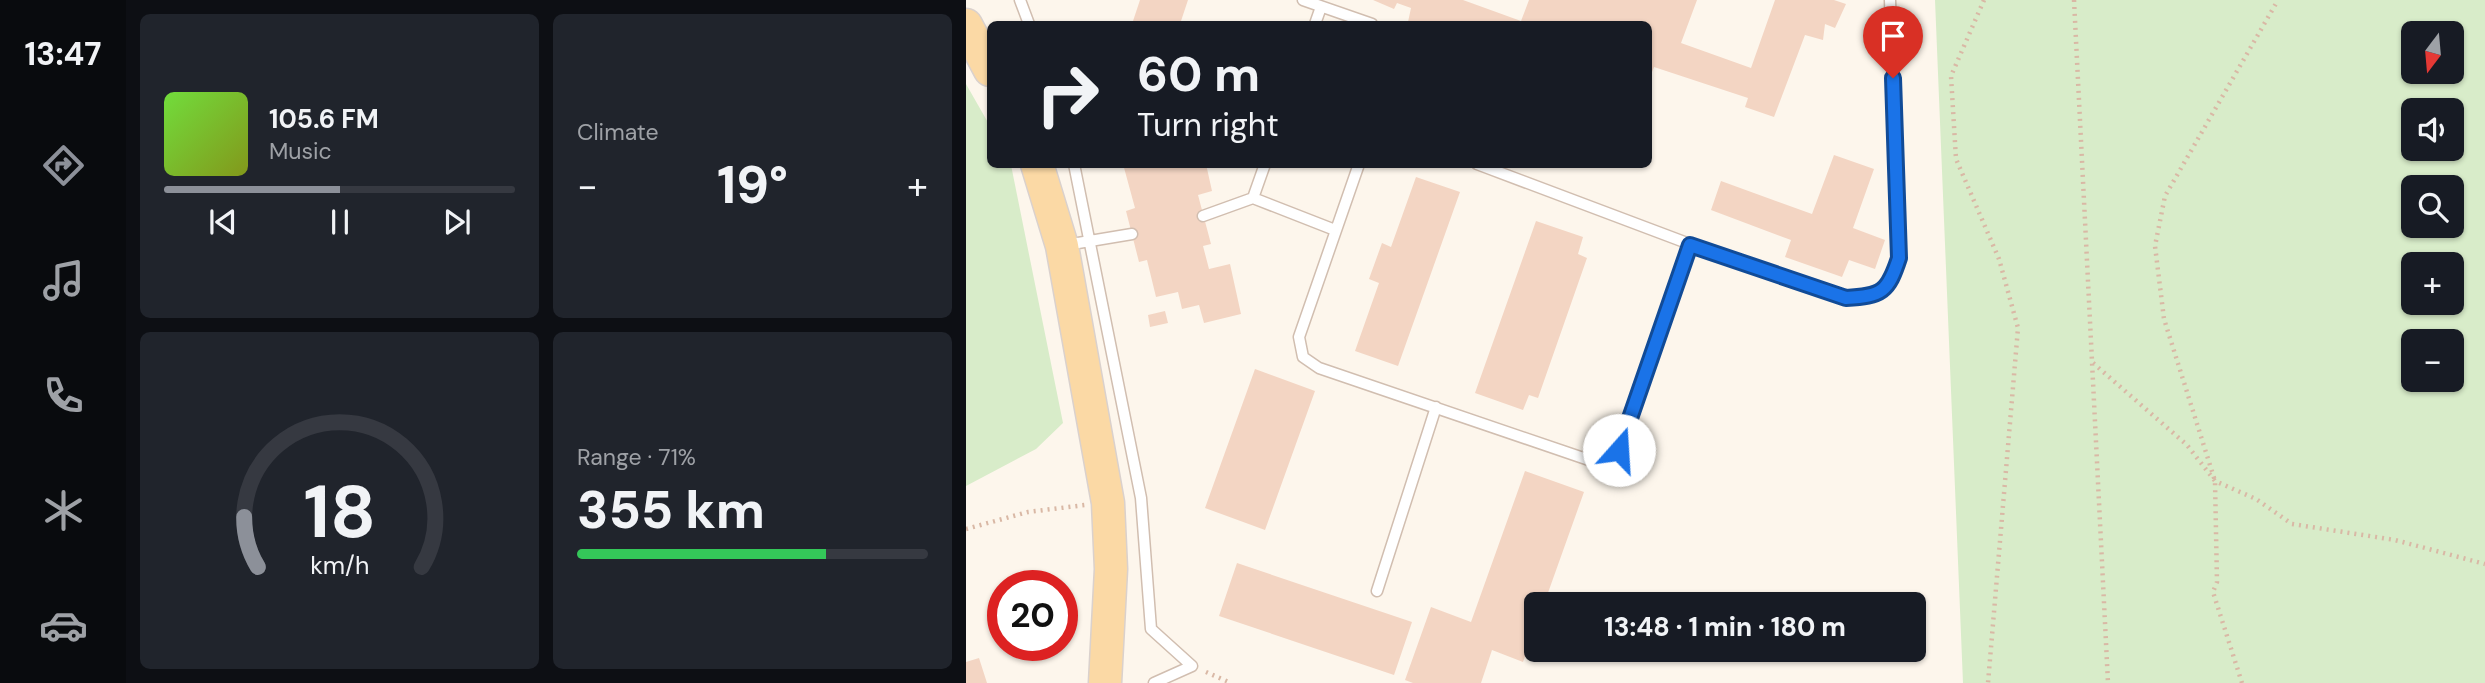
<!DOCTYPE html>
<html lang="en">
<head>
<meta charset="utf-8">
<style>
	:root { --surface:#171b24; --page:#20242c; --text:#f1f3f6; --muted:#9ea1a6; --line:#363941; --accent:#8c9099 }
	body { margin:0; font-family:"DM Sans",sans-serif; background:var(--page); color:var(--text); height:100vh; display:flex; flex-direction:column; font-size:26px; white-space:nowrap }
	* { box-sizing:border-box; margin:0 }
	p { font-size:23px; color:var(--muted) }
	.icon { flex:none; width:38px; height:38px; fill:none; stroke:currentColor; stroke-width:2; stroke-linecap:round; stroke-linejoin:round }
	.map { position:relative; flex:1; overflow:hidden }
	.details { display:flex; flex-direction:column; gap:14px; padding:14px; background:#0d0f14; width:840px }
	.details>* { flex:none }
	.banner { position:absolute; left:21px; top:21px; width:665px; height:147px; border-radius:10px; box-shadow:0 2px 5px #0004; background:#171b24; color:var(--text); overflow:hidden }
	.needle { width:46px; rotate:196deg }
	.controls { position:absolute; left:1435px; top:21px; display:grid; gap:14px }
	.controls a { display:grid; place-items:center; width:63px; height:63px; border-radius:10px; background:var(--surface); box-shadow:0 2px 5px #0004; font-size:35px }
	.speed { position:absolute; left:21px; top:570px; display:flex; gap:14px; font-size:35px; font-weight:700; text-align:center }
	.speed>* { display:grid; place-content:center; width:91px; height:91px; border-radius:50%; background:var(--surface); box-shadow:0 2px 5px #0004; line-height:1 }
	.speed .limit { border:10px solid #d22; background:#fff; color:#111 }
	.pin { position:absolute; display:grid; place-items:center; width:60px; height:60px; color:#fff; margin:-72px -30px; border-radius:50% 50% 50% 0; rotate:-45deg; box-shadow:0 0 7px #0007 }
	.pin .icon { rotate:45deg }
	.me { position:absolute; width:77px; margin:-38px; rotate:19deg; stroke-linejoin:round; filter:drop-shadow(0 0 5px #0008) }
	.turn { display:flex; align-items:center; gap:24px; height:147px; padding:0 35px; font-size:32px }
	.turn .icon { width:91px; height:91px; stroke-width:2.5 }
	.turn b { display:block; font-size:49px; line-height:60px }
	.big { font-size:52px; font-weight:800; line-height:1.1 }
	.details .tile { flex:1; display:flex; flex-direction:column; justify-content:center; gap:10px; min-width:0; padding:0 24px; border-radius:10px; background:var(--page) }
	.details .dial { align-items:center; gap:0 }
	.dial svg { height:182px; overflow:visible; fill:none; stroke:var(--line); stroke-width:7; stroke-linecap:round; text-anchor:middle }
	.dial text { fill:var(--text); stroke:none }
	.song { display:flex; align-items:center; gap:21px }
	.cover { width:84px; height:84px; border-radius:10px; background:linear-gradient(135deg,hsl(100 70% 55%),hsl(70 70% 35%)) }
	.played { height:7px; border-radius:4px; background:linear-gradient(90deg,var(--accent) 50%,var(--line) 50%) }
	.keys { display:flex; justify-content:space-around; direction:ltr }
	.heat { display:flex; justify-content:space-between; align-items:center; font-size:38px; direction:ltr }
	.charge { height:10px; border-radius:5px; background:linear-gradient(90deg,#34c759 71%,var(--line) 0) }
	.details .tiles { flex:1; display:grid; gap:14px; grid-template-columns:repeat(2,1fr) }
	.trip { position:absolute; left:558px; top:592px; width:402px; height:70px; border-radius:10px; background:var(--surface); box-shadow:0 2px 5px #0004; font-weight:800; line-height:70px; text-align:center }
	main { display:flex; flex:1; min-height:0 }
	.menu { display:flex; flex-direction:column; width:126px; justify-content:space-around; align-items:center; background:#090b0e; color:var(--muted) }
	.menu .icon { width:49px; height:49px }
	.menu .selected { color:var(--accent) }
	.menu b { font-size:32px; color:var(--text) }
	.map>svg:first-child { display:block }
	.green { fill:#d8ecc9; fill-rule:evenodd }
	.building { fill:#f3d5c3 }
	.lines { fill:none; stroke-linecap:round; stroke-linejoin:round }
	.lane-casing { stroke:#d1beb0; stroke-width:13 }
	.primary-casing { stroke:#dad1cd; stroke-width:35 }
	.path { stroke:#d9b8a5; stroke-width:4.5; stroke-dasharray:2 5; stroke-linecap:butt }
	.lane { stroke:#fff; stroke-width:10 }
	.primary { stroke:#fbd9a5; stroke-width:32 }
	.route-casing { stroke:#114b97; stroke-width:18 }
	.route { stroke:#1a73e8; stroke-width:12 }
</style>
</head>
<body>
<main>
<nav class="menu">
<b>13:47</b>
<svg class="icon selected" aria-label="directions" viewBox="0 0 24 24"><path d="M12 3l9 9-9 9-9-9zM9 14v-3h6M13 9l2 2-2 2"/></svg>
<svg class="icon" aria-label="music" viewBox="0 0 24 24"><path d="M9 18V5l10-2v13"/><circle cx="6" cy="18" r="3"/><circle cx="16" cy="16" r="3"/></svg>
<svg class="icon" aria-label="phone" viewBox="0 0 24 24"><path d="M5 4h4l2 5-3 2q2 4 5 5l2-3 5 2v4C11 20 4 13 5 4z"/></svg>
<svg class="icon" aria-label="climate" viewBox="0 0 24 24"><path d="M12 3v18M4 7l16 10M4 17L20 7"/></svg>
<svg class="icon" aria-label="car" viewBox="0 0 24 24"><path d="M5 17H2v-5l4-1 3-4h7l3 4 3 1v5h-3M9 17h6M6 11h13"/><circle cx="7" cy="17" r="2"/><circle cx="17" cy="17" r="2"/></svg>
</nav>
<section class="details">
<div class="tiles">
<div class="tile">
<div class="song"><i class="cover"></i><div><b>105.6 FM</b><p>Music</p></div></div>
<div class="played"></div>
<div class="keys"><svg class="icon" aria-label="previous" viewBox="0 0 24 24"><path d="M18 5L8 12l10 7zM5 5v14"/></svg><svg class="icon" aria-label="pause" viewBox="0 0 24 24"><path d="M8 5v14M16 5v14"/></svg><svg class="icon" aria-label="next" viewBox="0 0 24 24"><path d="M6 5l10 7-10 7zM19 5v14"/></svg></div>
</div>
<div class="tile"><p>Climate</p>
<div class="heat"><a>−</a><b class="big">19°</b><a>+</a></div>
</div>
<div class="tile dial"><svg viewBox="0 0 100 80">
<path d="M14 69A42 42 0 1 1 86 69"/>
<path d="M14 69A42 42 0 0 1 8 47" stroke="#8c9099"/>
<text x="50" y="56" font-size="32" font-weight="700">18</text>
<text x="50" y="72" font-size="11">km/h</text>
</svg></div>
<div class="tile"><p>Range · 71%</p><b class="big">355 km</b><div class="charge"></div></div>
</div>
</section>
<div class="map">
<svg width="1519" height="683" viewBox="0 0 1519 683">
	<rect width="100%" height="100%" fill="#fdf6ec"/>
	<path class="green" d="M969,0H1519V683H997ZM1447,33H1486V72H1447ZM1447,110H1486V149H1447ZM1447,187H1486V226H1447ZM1447,264H1486V303H1447ZM1447,341H1486V380H1447Z
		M0,84L24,126V164L45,165L97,423L70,449L0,486Z"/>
	<path class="building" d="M174,0H222L214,24H166Z
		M407,0H497L555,21L563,0H731L715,43L785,68L809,0H868L880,4L869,28L859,24L857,40L839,35L808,117L779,107L782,98L688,67L682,82V24H449L442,22L445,8L431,3L428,9Z
		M868,155L908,169L887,228L919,240L909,269L883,260L876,277L819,257L825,240L745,210L755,181L846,214Z
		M157,164H240L246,191L232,195L245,244L237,246L243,269L264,264L275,314L238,323L233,305L216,309L212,292L190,297L181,260L173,262L160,211L169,208Z
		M450,177L494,192L432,366L389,351L413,283L403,279L416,243L425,247Z
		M570,221L617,237L612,254L621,258L572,398L563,395L557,410L509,393Z
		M199,311L202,323L184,327L182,315Z
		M289,369L349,391L299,530L239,508Z
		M559,471L618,492L578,604H570V625L557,662L526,650L515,683H447L439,680L465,607L505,622Z
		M271,563L446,622L428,675L253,616Z
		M13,658L21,683H0V662Z"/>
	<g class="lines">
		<defs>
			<path id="lane" d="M54,0L63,24
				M337,0L406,24
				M349,24L355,7
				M108,164L175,498L185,629L226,666L188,683
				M393,164L333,337L337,357L353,368L626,461H643L653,450L724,245
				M511,164L729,246L880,298C916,296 922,292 933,258L924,0
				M287,198L299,164
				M237,216L287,198L369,230
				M100,245L166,234
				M411,591L470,407"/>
			<path id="primary" d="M0,25L24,70
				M71,164L96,246L142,503L145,569L139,683"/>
		</defs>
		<use href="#lane" class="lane-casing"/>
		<use href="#primary" class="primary-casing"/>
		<path class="path" d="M1018,0L985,76L990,159L1033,259L1052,328L1022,683
			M1108,0L1142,683
			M1127,363L1221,445L1249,481L1290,499L1326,524L1429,540L1519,564
			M0,529L62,512L119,505
			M240,672L265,683
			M1276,683L1247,592L1251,582L1249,481L1198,319L1189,246L1199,196L1312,0"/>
		<use href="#lane" class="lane"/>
		<use href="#primary" class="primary"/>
	</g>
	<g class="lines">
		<defs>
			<path id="route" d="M653,450L724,245L880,298C916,296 922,292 933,258L927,78"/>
		</defs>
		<use href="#route" class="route-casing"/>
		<use href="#route" class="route"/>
	</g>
</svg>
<div class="controls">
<a><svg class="needle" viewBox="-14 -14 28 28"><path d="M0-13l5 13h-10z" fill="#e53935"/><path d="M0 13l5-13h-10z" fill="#9ea1a6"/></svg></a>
<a><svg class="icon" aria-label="sound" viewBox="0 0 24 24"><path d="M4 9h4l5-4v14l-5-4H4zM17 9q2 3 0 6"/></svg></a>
<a><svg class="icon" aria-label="search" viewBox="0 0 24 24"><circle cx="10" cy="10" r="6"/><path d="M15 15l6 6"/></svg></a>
<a>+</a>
<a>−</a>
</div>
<div class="speed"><div class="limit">20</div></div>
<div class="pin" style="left:927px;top:78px;background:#d93025"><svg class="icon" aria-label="arrive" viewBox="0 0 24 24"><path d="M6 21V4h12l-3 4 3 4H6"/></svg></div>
<svg class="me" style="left:653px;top:450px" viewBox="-20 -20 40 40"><circle r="19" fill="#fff"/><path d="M0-13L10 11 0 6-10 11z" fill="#1a73e8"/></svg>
<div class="trip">13:48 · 1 min · 180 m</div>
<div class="banner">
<div class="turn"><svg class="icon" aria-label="right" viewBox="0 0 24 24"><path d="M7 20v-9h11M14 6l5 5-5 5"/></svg><div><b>60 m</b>Turn right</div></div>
</div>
</div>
</main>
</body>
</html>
